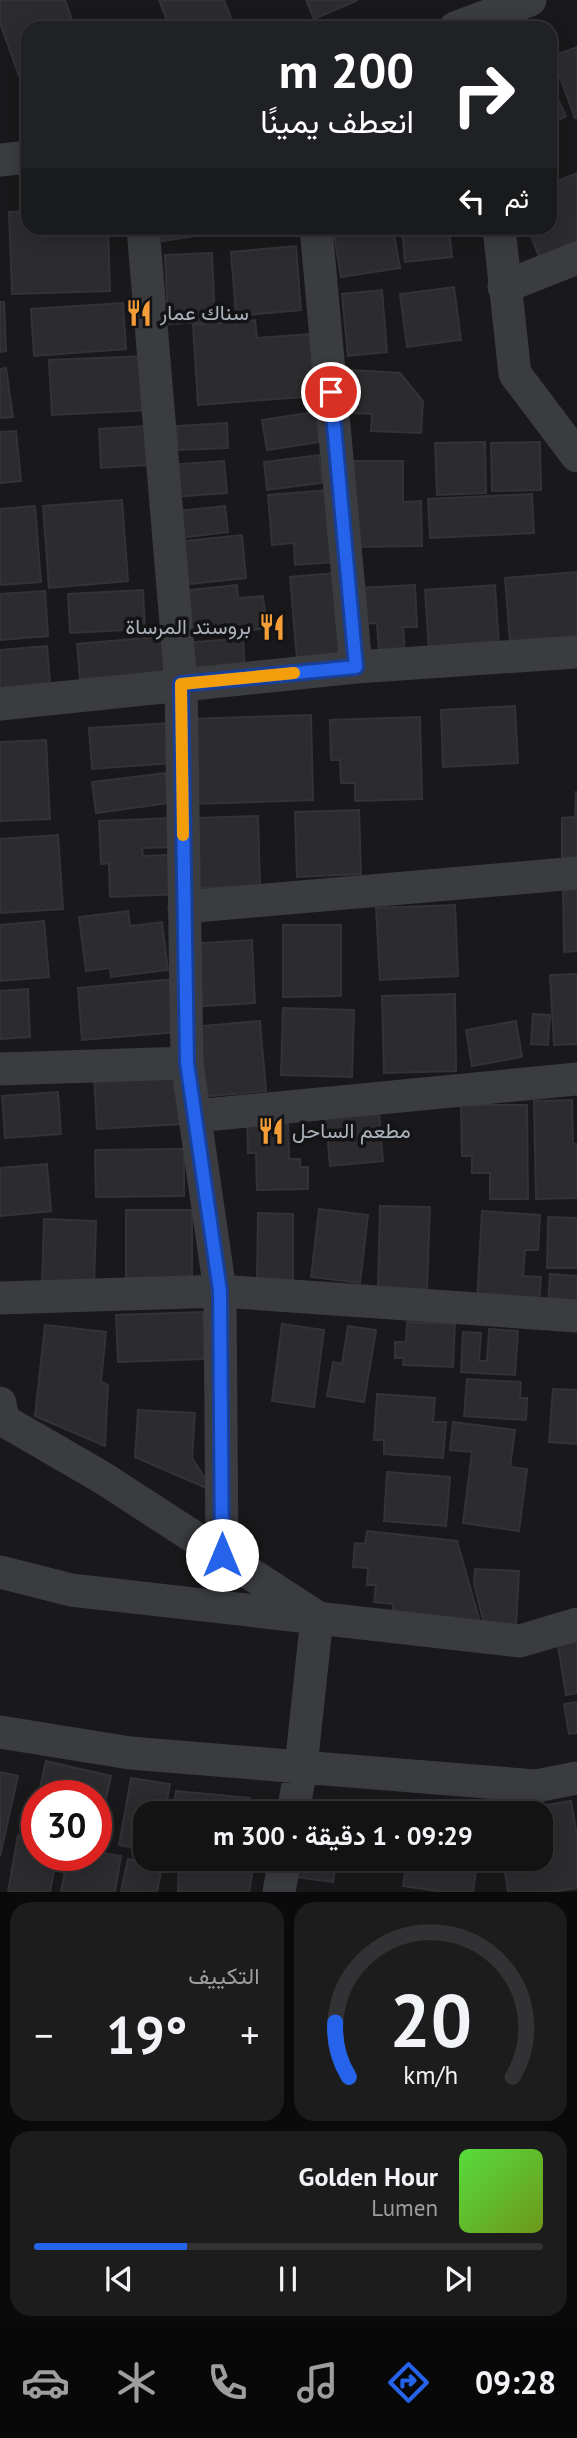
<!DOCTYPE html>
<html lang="ar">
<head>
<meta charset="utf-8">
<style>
	:root { --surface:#131314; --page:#1c1c1d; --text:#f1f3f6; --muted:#9d9ea0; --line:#323234; --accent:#2563eb }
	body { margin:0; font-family:"PT Sans",Vazirmatn,sans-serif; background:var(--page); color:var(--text); direction:rtl; height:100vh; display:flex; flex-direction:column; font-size:26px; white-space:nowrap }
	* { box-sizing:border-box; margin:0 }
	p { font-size:23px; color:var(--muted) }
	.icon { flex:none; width:38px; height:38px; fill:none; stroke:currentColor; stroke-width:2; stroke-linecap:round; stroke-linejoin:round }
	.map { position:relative; height:1892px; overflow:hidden; direction:ltr }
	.panel { display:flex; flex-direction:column; gap:10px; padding:10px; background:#0a0a0b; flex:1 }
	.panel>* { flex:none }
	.top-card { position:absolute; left:21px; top:21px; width:536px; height:214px; border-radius:21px; box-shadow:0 4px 18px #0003,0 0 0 2px var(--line); direction:rtl; background:#202124; color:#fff; overflow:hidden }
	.speed { position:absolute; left:21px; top:1780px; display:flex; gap:14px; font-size:35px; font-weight:700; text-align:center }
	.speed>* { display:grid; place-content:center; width:91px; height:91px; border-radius:50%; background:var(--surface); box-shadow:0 4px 18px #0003,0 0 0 2px var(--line); line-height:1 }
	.speed .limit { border:10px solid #d22; background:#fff; color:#111 }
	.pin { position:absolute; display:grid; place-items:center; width:60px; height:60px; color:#fff; margin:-30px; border:4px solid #fff; border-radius:50%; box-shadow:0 2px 7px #0007 }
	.me { position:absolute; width:77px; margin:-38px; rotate:0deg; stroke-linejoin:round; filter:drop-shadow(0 0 5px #0008) }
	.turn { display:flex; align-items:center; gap:24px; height:147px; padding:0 28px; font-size:32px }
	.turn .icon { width:91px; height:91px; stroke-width:2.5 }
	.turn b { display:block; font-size:49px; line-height:60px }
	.then { display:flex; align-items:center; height:66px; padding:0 28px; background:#0003; gap:14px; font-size:26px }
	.big { font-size:52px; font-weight:600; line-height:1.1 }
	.panel .widget { flex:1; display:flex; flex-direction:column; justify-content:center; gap:10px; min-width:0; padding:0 24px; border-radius:21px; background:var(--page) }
	.panel .dial { align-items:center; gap:0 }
	.dial svg { height:182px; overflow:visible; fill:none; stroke:var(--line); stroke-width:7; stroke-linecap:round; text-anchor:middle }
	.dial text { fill:var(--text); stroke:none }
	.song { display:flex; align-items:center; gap:21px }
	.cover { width:84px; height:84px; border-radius:10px; background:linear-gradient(135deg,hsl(110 70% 55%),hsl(80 70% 35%)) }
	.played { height:7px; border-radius:4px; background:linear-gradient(90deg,var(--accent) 30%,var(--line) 30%) }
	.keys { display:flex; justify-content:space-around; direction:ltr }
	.heat { display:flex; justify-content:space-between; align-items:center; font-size:38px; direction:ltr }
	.panel .tiles { flex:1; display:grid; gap:10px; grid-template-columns:1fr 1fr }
	.widget:last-child { grid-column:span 2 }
	.trip { position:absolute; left:133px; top:1801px; width:420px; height:70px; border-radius:21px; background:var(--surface); box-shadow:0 4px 18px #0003,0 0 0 2px var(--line); font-weight:600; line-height:70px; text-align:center; direction:rtl }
	.dock { display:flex; height:112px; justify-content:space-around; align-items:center; background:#080808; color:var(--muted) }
	.dock .icon { width:49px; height:49px }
	.dock .selected { color:var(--accent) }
	.dock b { font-size:32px; color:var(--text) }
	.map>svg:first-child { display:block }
	.building { fill:#2c2c2f; stroke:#333337; stroke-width:2 }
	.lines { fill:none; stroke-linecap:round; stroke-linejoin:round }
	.minor { stroke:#3a3c40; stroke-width:33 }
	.route-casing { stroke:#184099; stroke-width:18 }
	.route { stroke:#2563eb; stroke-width:12 }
	.slow { stroke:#f59e0b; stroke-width:12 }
	.labels { text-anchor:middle; stroke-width:7; stroke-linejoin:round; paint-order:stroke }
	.poi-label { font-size:21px; fill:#abb2bb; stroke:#141416; text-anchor:start }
</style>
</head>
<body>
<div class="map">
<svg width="577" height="1892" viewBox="0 0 577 1892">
	<rect width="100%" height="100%" fill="#19191b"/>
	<path class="building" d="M0,0H65L75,28H28V101L0,23Z
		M159,0H224L235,28H170Z
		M306,0H358L314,19Z
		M577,47V118H575L552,56Z
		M550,83L566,116L550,125Z
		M577,173V251L542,264L528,228H550V184Z
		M28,211V228H108L110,291L12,294L9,212Z
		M160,228H222L223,232L162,241Z
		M333,228H393L400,268L341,277Z
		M402,228H449L452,257L405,262Z
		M296,246L301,310L236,316L231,252Z
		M212,253L215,322L168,324L165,255Z
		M454,287L461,340L407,347L400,294Z
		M382,290L387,352L348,356L342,294Z
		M0,302H4L6,351L0,352Z
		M123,303L126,349L34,356L31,309Z
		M255,320L257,338L310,334L314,396L198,405L193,325Z
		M147,356L149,410L52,415L49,360Z
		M6,368L13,417L0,418V369Z
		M352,370L400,373L423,401L421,433L371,431L372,414L350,413Z
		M315,412L320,442L267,450L262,420Z
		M227,423L228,448L178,450L177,426Z
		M146,426L148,465L101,468L99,429Z
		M16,431L21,481L0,483V432Z
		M485,442L486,493L437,495L435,443Z
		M540,442L541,490L492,491L491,443Z
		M319,455L322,483L267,490L264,462Z
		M224,461L227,493L172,497L169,465Z
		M353,461H403V502L421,501L422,546L353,547Z
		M328,490L334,562L295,565L294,543L272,545L268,495Z
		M532,494L534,533L430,538L428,499Z
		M122,500L128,581L49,588L43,506Z
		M35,506L41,582L0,585V509Z
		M225,506L228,532L181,538L178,511Z
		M242,535L246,578L181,585L177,542Z
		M577,572V637L510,643L505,578Z
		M335,573L342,656L297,660L290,577Z
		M237,585L238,598L263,596L267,628L227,633V627L185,632L181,591Z
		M415,585L417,627H403L405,651L379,652L377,623L358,624L356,588Z
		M495,585L499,646L429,651L425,590Z
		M143,590L145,629L70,633L68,594Z
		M45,591L48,636L0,640V594Z
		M167,636L170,672L80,679L77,644Z
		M243,638L245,672L188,676L185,643Z
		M47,646L50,683L0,688V650Z
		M515,706L518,763L443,767L441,710Z
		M311,715L313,800L192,804L189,719Z
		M420,717L422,799L355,801V783H341L340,760H331L330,720Z
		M170,723L172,763L92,769L89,728Z
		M46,740L50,819L0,821V742Z
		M165,773L169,803L96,813L92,782Z
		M576,791L577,867H562V818L575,817Z
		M359,810L361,874L297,877L295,812Z
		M258,816L260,886L199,888L197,818Z
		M173,818L175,847L142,848L143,856L170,855L181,894L110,897L109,863L101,864L99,821Z
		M58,835L63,909L0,913V839Z
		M563,884H577V951L564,952Z
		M455,905L458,976L380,980L376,908Z
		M128,911L130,926L162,922L168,970L111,977L110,968L86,971L79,917Z
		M44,921L49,977L0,981V925Z
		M283,925H341V996L283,997Z
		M252,940L255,1003L190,1007L186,944Z
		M577,974V1044L554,1045L550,975Z
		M174,979L178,1032L82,1040L78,988Z
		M28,989L30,1037L0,1039V991Z
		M455,994L456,1071L384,1073L382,996Z
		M283,1008L354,1010L352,1077L281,1075Z
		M533,1014L550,1015L548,1045L531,1044Z
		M260,1021L266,1091L199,1097L193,1027Z
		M516,1021L522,1057L472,1066L466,1030Z
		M180,1070L183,1124L97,1129L94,1075Z
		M58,1092L61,1134L5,1138L2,1096Z
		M572,1100L573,1144H577V1198L536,1199L534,1101Z
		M378,1101L383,1161L330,1166L325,1106Z
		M461,1105H527L528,1199H490V1173H472V1156H462Z
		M288,1113L289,1159H300V1167H308V1189L257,1190L256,1153H248L247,1114Z
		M184,1149V1196L96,1197L95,1150Z
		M47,1164L51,1211L0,1216V1168Z
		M380,1206L430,1207L427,1290L378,1289Z
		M319,1209L368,1215L360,1283L311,1277Z
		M126,1210H192V1278H126Z
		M482,1211L540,1215L538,1250H525L523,1276L541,1277L539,1306L477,1302Z
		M258,1213L293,1214V1283H257Z
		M548,1217L577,1218V1268H547Z
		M44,1219L96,1221L94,1285L42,1284Z
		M550,1274L577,1276V1308L548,1306Z
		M203,1312L204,1359L118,1362L116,1315Z
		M407,1322L455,1324L453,1367L403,1365L404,1358H395V1342H406Z
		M282,1324L324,1330L314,1407L272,1401Z
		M45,1325L106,1332L101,1382L108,1385L105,1446L35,1416Z
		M348,1326L376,1330L364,1402L327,1396L333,1362L342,1364Z
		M489,1329L518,1331L515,1375L461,1372L463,1332L481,1333L479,1361H487Z
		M467,1379L521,1382L520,1398H527L526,1420L464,1416Z
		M553,1389L577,1390V1444L549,1442Z
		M377,1394L435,1398L433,1422H446L443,1458L384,1454V1440H374Z
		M138,1410L195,1413L192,1458L213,1491L135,1457Z
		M453,1422L515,1430L510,1467L527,1469L519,1531L463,1523L472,1452L450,1450Z
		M387,1472L450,1477L446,1526L384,1521Z
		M367,1531L457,1541L482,1629L392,1622L393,1604L374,1602L376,1585H367L368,1568L353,1567L355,1543L365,1544Z
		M475,1569L519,1571L516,1626L484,1624L474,1584Z
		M577,1642V1693L566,1695L558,1645Z
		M577,1702V1733L569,1734L564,1704Z
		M46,1761L111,1776L97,1839L96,1796H38Z
		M0,1772L18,1776L0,1856Z
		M131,1778L170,1784L165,1813H145V1850L119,1845Z
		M176,1791L250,1798L247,1813H172Z
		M571,1801L577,1836V1888L550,1892H508L503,1858H541V1813H500Z
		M383,1806L436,1813H382Z
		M18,1835L37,1839V1855H57L50,1892H8Z
		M96,1852L121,1856L115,1892H61L68,1855H96Z
		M170,1858H238L237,1865L253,1868L249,1892H178L179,1863Z
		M289,1858H337L333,1882L286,1876Z
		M376,1858H478L473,1892H443L403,1886L406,1867L375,1863Z
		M128,1859L162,1866L157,1892H121Z"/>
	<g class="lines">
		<path class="minor" d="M455,28L530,0
			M0,160L28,157
			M143,228L181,684L187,1063L220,1291L222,1555
			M316,228L356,667
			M499,228L515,374L577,456
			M504,287L577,258
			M0,704L356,667L577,652
			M184,907L577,873
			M0,1069L187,1063
			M195,1116L577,1079
			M0,1298L220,1291L577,1316
			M0,1403L3,1420L103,1478L317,1617L301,1767L293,1813
			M0,1572L71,1590L520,1641L577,1624
			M0,1732L130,1753L301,1767L536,1786L577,1778
			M279,1892L285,1858"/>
	</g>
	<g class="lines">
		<defs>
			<path id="route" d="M222,1555L220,1291L187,1063L181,684L356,667L331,392"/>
		</defs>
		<use href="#route" class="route-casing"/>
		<use href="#route" class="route"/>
		<path class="slow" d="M183,835L181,684L294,673"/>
	</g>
	<defs>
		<symbol id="restaurant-bare" viewBox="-9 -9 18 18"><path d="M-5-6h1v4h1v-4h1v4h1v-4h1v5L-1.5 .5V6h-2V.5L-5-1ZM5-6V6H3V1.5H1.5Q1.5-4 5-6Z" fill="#f59d37" stroke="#141416" stroke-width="2.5" paint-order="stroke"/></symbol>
	</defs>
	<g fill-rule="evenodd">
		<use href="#restaurant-bare" x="120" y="294" width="38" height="38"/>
		<use href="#restaurant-bare" x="253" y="608" width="38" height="38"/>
		<use href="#restaurant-bare" x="252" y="1112" width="38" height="38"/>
	</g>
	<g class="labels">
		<g class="poi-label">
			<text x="160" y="320">سناك عمار</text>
			<text x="251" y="634" text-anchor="end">بروستد المرساة</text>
			<text x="292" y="1138">مطعم الساحل</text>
		</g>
	</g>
</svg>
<div class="speed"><div class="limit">30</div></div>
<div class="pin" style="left:331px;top:392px;background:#d93025"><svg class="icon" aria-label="arrive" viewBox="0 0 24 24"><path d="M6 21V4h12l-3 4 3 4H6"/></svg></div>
<svg class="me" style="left:222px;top:1555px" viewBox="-20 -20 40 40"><circle r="19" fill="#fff"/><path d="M0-13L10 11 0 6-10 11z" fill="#2563eb"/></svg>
<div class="trip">09:29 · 1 دقيقة · 300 m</div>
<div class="top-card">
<div class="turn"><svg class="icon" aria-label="right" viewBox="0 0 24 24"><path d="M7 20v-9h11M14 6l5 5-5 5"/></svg><div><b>200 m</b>انعطف يمينًا</div></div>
<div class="then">ثم<svg class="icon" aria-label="left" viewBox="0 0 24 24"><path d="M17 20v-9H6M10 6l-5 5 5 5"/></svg></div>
</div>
</div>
<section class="panel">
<div class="tiles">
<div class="widget dial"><svg viewBox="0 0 100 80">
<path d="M14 69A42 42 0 1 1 86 69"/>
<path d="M14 69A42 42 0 0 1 8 45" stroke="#2563eb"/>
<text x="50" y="56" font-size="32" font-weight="700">20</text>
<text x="50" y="72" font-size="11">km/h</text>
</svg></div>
<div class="widget"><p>التكييف</p>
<div class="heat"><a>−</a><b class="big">19°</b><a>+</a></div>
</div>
<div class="widget">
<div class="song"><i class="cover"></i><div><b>Golden Hour</b><p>Lumen</p></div></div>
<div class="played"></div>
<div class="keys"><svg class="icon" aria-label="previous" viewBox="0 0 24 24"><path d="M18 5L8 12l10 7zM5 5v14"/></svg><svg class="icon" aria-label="pause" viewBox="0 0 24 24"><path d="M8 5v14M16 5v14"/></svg><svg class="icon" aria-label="next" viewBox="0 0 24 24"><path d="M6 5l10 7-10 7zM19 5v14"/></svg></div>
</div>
</div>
</section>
<nav class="dock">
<b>09:28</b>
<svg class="icon selected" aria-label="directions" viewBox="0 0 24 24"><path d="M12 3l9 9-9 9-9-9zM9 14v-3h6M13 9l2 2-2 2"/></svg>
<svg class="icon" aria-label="music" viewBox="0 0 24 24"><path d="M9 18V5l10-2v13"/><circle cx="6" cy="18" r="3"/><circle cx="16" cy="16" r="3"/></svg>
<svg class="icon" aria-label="phone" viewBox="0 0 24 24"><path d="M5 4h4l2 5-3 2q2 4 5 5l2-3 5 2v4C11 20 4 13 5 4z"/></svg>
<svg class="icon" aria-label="climate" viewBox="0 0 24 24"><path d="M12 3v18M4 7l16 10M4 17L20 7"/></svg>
<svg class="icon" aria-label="car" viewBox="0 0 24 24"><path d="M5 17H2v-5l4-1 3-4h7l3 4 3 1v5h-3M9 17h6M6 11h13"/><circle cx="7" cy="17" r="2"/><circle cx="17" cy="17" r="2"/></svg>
</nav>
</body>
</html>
